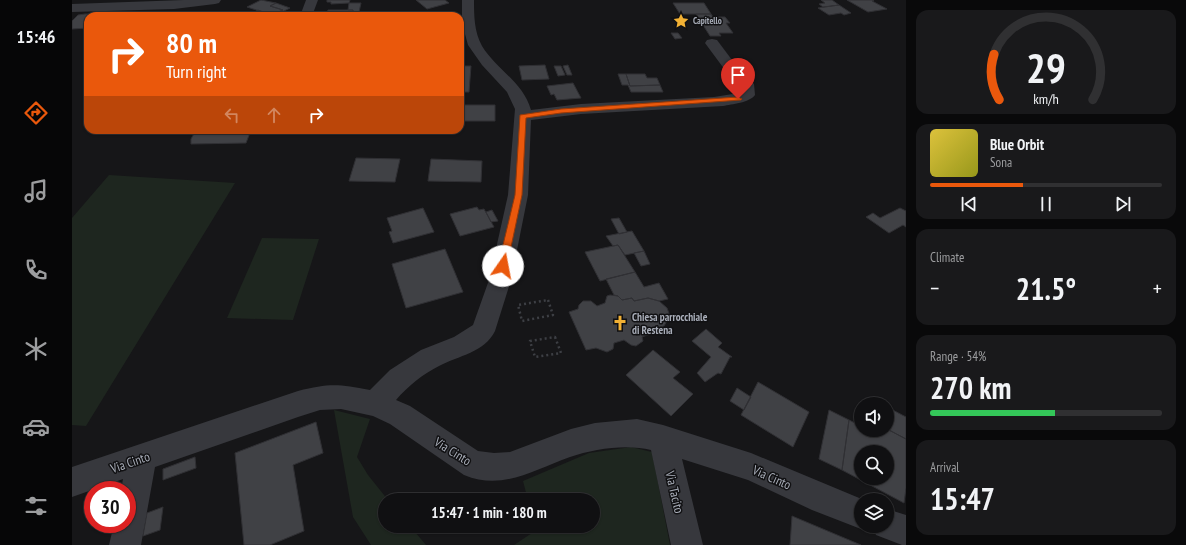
<!DOCTYPE html>
<html lang="en">
<head>
<meta charset="utf-8">
<style>
	:root { --surface:#101012; --page:#19191b; --text:#f1f3f6; --muted:#9c9d9f; --line:#303032; --accent:#ea580c }
	body { margin:0; font-family:"PT Sans Narrow",sans-serif; background:var(--page); color:var(--text); height:100vh; display:flex; flex-direction:column; font-size:15px; white-space:nowrap }
	* { box-sizing:border-box; margin:0 }
	p { font-size:13px; color:var(--muted) }
	.icon { flex:none; width:22px; height:22px; fill:none; stroke:currentColor; stroke-width:2; stroke-linecap:round; stroke-linejoin:round }
	.map { position:relative; flex:1; overflow:hidden }
	.panel { display:flex; flex-direction:column; gap:10px; padding:10px; background:#09090a; width:280px }
	.panel>* { flex:none }
	.top-card { position:absolute; left:12px; top:12px; width:380px; height:122px; border-radius:12px; box-shadow:0 1px 3px #0004,0 0 0 1px var(--line); background:#ea580c; color:#fff; overflow:hidden }
	.buttons { position:absolute; left:782px; top:397px; display:grid; gap:8px }
	.buttons a { display:grid; place-items:center; width:40px; height:40px; border-radius:50%; background:var(--surface); box-shadow:0 1px 3px #0004,0 0 0 1px var(--line); font-size:20px }
	.speed { position:absolute; left:12px; top:481px; display:flex; gap:8px; font-size:20px; font-weight:700; text-align:center }
	.speed>* { display:grid; place-content:center; width:52px; height:52px; border-radius:50%; background:var(--surface); box-shadow:0 1px 3px #0004,0 0 0 1px var(--line); line-height:1 }
	.speed .limit { border:6px solid #d22; background:#fff; color:#111 }
	.pin { position:absolute; display:grid; place-items:center; width:34px; height:34px; color:#fff; margin:-41px -17px; border-radius:50% 50% 50% 0; rotate:-45deg; box-shadow:0 0 4px #0007 }
	.pin .icon { rotate:45deg }
	.me { position:absolute; width:44px; margin:-22px; rotate:12deg; stroke-linejoin:round; filter:drop-shadow(0 0 3px #0008) }
	.turn { display:flex; align-items:center; gap:14px; height:84px; padding:0 16px; font-size:18px }
	.turn .icon { width:52px; height:52px; stroke-width:2.5 }
	.turn b { display:block; font-size:28px; line-height:34px }
	.lanes { display:flex; align-items:center; height:38px; padding:0 16px; background:#0003; justify-content:center; gap:20px; direction:ltr }
	.lanes .off { opacity:.35 }
	.big { font-size:30px; font-weight:700; line-height:1.1 }
	.panel .widget { flex:1; display:flex; flex-direction:column; justify-content:center; gap:6px; min-width:0; padding:0 14px; border-radius:12px; background:var(--page) }
	.panel .dial { align-items:center; gap:0 }
	.dial svg { height:104px; overflow:visible; fill:none; stroke:var(--line); stroke-width:7; stroke-linecap:round; text-anchor:middle }
	.dial text { fill:var(--text); stroke:none }
	.song { display:flex; align-items:center; gap:12px }
	.cover { width:48px; height:48px; border-radius:6px; background:linear-gradient(135deg,hsl(50 70% 55%),hsl(60 70% 35%)) }
	.played { height:4px; border-radius:2px; background:linear-gradient(90deg,var(--accent) 40%,var(--line) 40%) }
	.keys { display:flex; justify-content:space-around; direction:ltr }
	.heat { display:flex; justify-content:space-between; align-items:center; font-size:22px; direction:ltr }
	.charge { height:6px; border-radius:3px; background:linear-gradient(90deg,#34c759 54%,var(--line) 0) }
	.trip { position:absolute; left:306px; top:493px; width:222px; height:40px; border-radius:20px; background:var(--surface); box-shadow:0 1px 3px #0004,0 0 0 1px var(--line); font-weight:700; line-height:40px; text-align:center }
	main { display:flex; flex:1; min-height:0 }
	.menu { display:flex; flex-direction:column; width:72px; justify-content:space-around; align-items:center; background:#060607; color:var(--muted) }
	.menu .icon { width:28px; height:28px }
	.menu .on { color:var(--accent) }
	.menu b { font-size:18px; color:var(--text) }
	.map>svg:first-child { display:block }
	.green { fill:#1e261f }
	.building { fill:#404145; stroke:#303034; fill-rule:evenodd }
	.lines { fill:none; stroke-linecap:round; stroke-linejoin:round }
	.path { stroke:#3d3f44; stroke-width:2.5; stroke-dasharray:2 3; stroke-linecap:butt }
	.minor { fill:#37383d; fill-rule:evenodd }
	.route { fill:#ea580c; stroke:#983908 }
	.labels { text-anchor:middle; stroke-width:3; stroke-linejoin:round; paint-order:stroke }
	.far-poi-label { font-size:9px; font-weight:bold; fill:#a8adb8; stroke:#111113; text-anchor:start }
	.poi-label { font-size:11px; font-weight:bold; fill:#a8adb8; stroke:#111113; text-anchor:start }
	.near-street-label { font-size:13px; fill:#a8adb8; stroke:#111113 }
</style>
</head>
<body>
<main>
<nav class="menu">
<b>15:46</b>
<svg class="icon on" aria-label="directions" viewBox="0 0 24 24"><path d="M12 3l9 9-9 9-9-9zM9 14v-3h6M13 9l2 2-2 2"/></svg>
<svg class="icon" aria-label="music" viewBox="0 0 24 24"><path d="M9 18V5l10-2v13"/><circle cx="6" cy="18" r="3"/><circle cx="16" cy="16" r="3"/></svg>
<svg class="icon" aria-label="phone" viewBox="0 0 24 24"><path d="M5 4h4l2 5-3 2q2 4 5 5l2-3 5 2v4C11 20 4 13 5 4z"/></svg>
<svg class="icon" aria-label="climate" viewBox="0 0 24 24"><path d="M12 3v18M4 7l16 10M4 17L20 7"/></svg>
<svg class="icon" aria-label="car" viewBox="0 0 24 24"><path d="M5 17H2v-5l4-1 3-4h7l3 4 3 1v5h-3M9 17h6M6 11h13"/><circle cx="7" cy="17" r="2"/><circle cx="17" cy="17" r="2"/></svg>
<svg class="icon" aria-label="filters" viewBox="0 0 24 24"><path d="M4 7h16M4 17h16"/><circle cx="9" cy="7" r="2"/><circle cx="15" cy="17" r="2"/></svg>
</nav>
<div class="map">
<svg width="834" height="545" viewBox="0 0 834 545">
	<rect width="100%" height="100%" fill="#161618"/>
	<path class="green" d="M37,175L163,183L14,426L0,425V218Z
		M190,238L247,239L221,320L155,318Z
		M262,410L298,419L285,457L296,475L316,500H313V526H338L354,545H299L281,517Z
		M559,447L580,452L598,545H442L463,531L462,526H521V500H456L451,481L517,453Z"/>
	<path class="building" d="M189,0L204,3L198,6L211,10L200,15L175,7Z
		M255,0H278L277,3L259,4V2H255Z
		M344,0H373L377,3L355,9Z
		M749,0H760L767,5L751,7L747,4L753,3Z
		M775,0H802L800,1L815,9L796,12Z
		M204,3L218,8L208,13L206,12L211,10L198,6Z
		M277,3H289L287,12H281V10H276Z
		M601,3H632L639,14H608Z
		M767,5L779,13L772,15L769,13L757,15L746,8Z
		M186,10L200,15L186,16L179,14Z
		M256,10H281L280,16H254Z
		M131,12L130,14H138L136,16H113L115,13Z
		M13,14H31L29,15H35L16,16V28L0,29V21L6,15Z
		M624,14H639L641,17H653L658,23H654L661,33H647L649,36H638Z
		M599,33H606L610,38L603,39Z
		M473,65L477,79L450,80L447,66Z
		M496,65L500,75H495L491,66Z
		M388,66H399L397,92H388Z
		M482,66H489L493,75L486,76Z
		M546,74H554L558,86L588,85L591,92H559L556,85H550Z
		M554,74H573L575,78H585L588,85L558,86Z
		M501,83L509,98L485,100L482,94L479,95L475,86Z
		M388,105H423V121H388Z
		M124,130H179L174,143L119,144V139Z
		M212,130H249V132H238V134H221L222,131H211Z
		M284,158L328,159L323,182L277,181Z
		M359,159L410,161L409,182L356,181Z
		M405,207L407,210L412,209L422,227L388,236L378,214Z
		M351,208L362,232L321,243L317,232L320,231L315,218Z
		M828,208L834,211V227L831,225L817,233L794,217L801,213L808,218Z
		M420,210L426,221L419,222L414,212Z
		M547,218L555,232L547,234L539,219Z
		M560,231L572,251L553,255L546,245L541,246L534,236Z
		M546,245L563,272L528,281L513,252Z
		M373,249L391,292L334,308L320,264Z
		M572,251L578,264L569,266L562,253Z
		M563,272L572,287L587,283L596,299L587,301L576,298L562,301L560,298L550,300L546,296L542,295L534,279Z
		M538,295L546,296L550,300L560,298L562,301L576,298L587,301L595,308L598,316L592,326L579,330L581,333L570,337L571,341L564,346L559,345L552,340L542,343L541,349L535,352L524,348L514,350L497,312L506,309L507,305L511,301H519L525,306L533,303L535,296Z
		M634,329L650,343L646,347L660,357H658L649,374L646,373L633,382L625,373L639,357L620,341Z
		M581,350L608,372L601,378L621,394L599,416L554,375Z
		M686,382L737,412L721,447L669,415Z
		M665,388L679,397L672,410L658,401Z
		M815,407L834,417V439L815,429Z
		M757,410L777,420L770,470L747,459Z
		M777,420L789,426V430H798L805,433L806,430L815,429L834,439V488L832,503L770,470ZM789,452H815V478H789Z
		M244,422L251,453L221,465L232,531L198,545H172L163,453Z
		M123,457L124,468L91,480V469Z
		M91,507L88,530L71,536L75,513Z
		M720,516L789,545H718Z"/>
	<g class="lines">
		<path class="path" d="M476,300L481,315L450,321L446,305Z
			M483,337L489,353L463,357L458,341Z"/>
		<path class="minor" d="M112,0H149L147,3L143,4L102,9L0,12V4Z
			M234,0H246L240,16H228Z
			M390,0H402C402,15 402,32 410,46C424,69 451,82 459,110L509,104L642,97L667,93L666,85L650,66L633,43L635,40L640,39L645,40L660,60L679,81L682,84L683,95C677,103 660,104 651,106L509,114L459,120L456,195L439,280L423,331C413,352 386,356 367,366C351,374 336,386 324,400L338,406L406,451L422,453L438,452L499,429L523,423L565,419L591,425L679,453L792,500H789V526H797L789,529L740,510L676,480L610,459L631,545H599L579,450C554,444 522,449 498,457C461,470 431,491 392,475L318,424L301,416L269,409L248,410L226,417L83,467L69,545H37L42,524H55V490H49L51,479L0,497V467L226,391C257,383 267,384 298,390L318,370L349,350L382,337L401,325L417,280L436,195L443,109L435,92L410,65L396,45L390,23Z
			M815,509L834,515V545H830L804,535L800,526H815Z"/>
	</g>
	<path class="route" d="M666,97L670,99L669,100L489,113L454,118L450,195L435,266L434,269H428L426,266L443,195L448,115L489,109Z"/>
	<defs>
		<symbol id="sight-bare" viewBox="-9 -9 18 18"><path d="M0-6L1.8-2.2L6-1.7L2.9 1.2L3.7 5.4L0 3.3L-3.7 5.4L-2.9 1.2L-6-1.7L-1.8-2.2Z" fill="#f2b134" stroke="#111113" stroke-width="2.5" paint-order="stroke"/></symbol>
		<symbol id="church-bare" viewBox="-9 -9 18 18"><path d="M-1.2-6h2.4v3.5h3.3v2.4h-3.3V6h-2.4V-.1h-3.3v-2.4h3.3Z" fill="#f2b134" stroke="#111113" stroke-width="2.5" paint-order="stroke"/></symbol>
	</defs>
	<g fill-rule="evenodd">
		<use href="#sight-bare" x="598" y="10" width="22" height="22"/>
		<use href="#church-bare" x="537" y="312" width="22" height="22"/>
	</g>
	<g class="labels">
		<g class="far-poi-label">
			<text x="621" y="24">Capitello</text>
		</g>
		<g class="poi-label">
			<text x="560" y="321">Chiesa parrocchiale<tspan x="560" dy="13">di Restena</tspan></text>
		</g>
		<g class="near-street-label">
			<text transform="translate(381 451) rotate(32)" y="5">Via Cinto</text>
			<text transform="translate(58 462) rotate(-19)" y="5">Via Cinto</text>
			<text transform="translate(700 477) rotate(24)" y="5">Via Cinto</text>
			<text transform="translate(603 492) rotate(77)" y="5">Via Tacito</text>
		</g>
	</g>
</svg>
<div class="buttons">
<a><svg class="icon" aria-label="sound" viewBox="0 0 24 24"><path d="M4 9h4l5-4v14l-5-4H4zM17 9q2 3 0 6"/></svg></a>
<a><svg class="icon" aria-label="search" viewBox="0 0 24 24"><circle cx="10" cy="10" r="6"/><path d="M15 15l6 6"/></svg></a>
<a><svg class="icon" aria-label="layers" viewBox="0 0 24 24"><path d="M12 4l9 5-9 5-9-5zM3 14l9 5 9-5"/></svg></a>
</div>
<div class="speed"><div class="limit">30</div></div>
<div class="pin" style="left:666px;top:99px;background:#d93025"><svg class="icon" aria-label="arrive" viewBox="0 0 24 24"><path d="M6 21V4h12l-3 4 3 4H6"/></svg></div>
<svg class="me" style="left:431px;top:266px" viewBox="-20 -20 40 40"><circle r="19" fill="#fff"/><path d="M0-13L10 11 0 6-10 11z" fill="#ea580c"/></svg>
<div class="trip">15:47 · 1 min · 180 m</div>
<div class="top-card">
<div class="turn"><svg class="icon" aria-label="right" viewBox="0 0 24 24"><path d="M7 20v-9h11M14 6l5 5-5 5"/></svg><div><b>80 m</b>Turn right</div></div>
<div class="lanes"><svg class="icon off" aria-label="left" viewBox="0 0 24 24"><path d="M17 20v-9H6M10 6l-5 5 5 5"/></svg><svg class="icon off" aria-label="ahead" viewBox="0 0 24 24"><path d="M12 20V5M6 11l6-6 6 6"/></svg><svg class="icon" aria-label="right" viewBox="0 0 24 24"><path d="M7 20v-9h11M14 6l5 5-5 5"/></svg></div>
</div>
</div>
<section class="panel">
<div class="widget dial"><svg viewBox="0 0 100 80">
<path d="M14 69A42 42 0 1 1 86 69"/>
<path d="M14 69A42 42 0 0 1 10 34" stroke="#ea580c"/>
<text x="50" y="56" font-size="32" font-weight="700">29</text>
<text x="50" y="72" font-size="11">km/h</text>
</svg></div>
<div class="widget">
<div class="song"><i class="cover"></i><div><b>Blue Orbit</b><p>Sona</p></div></div>
<div class="played"></div>
<div class="keys"><svg class="icon" aria-label="previous" viewBox="0 0 24 24"><path d="M18 5L8 12l10 7zM5 5v14"/></svg><svg class="icon" aria-label="pause" viewBox="0 0 24 24"><path d="M8 5v14M16 5v14"/></svg><svg class="icon" aria-label="next" viewBox="0 0 24 24"><path d="M6 5l10 7-10 7zM19 5v14"/></svg></div>
</div>
<div class="widget"><p>Climate</p>
<div class="heat"><a>−</a><b class="big">21.5°</b><a>+</a></div>
</div>
<div class="widget"><p>Range · 54%</p><b class="big">270 km</b><div class="charge"></div></div>
<div class="widget"><p>Arrival</p><b class="big">15:47</b></div>
</section>
</main>
</body>
</html>
